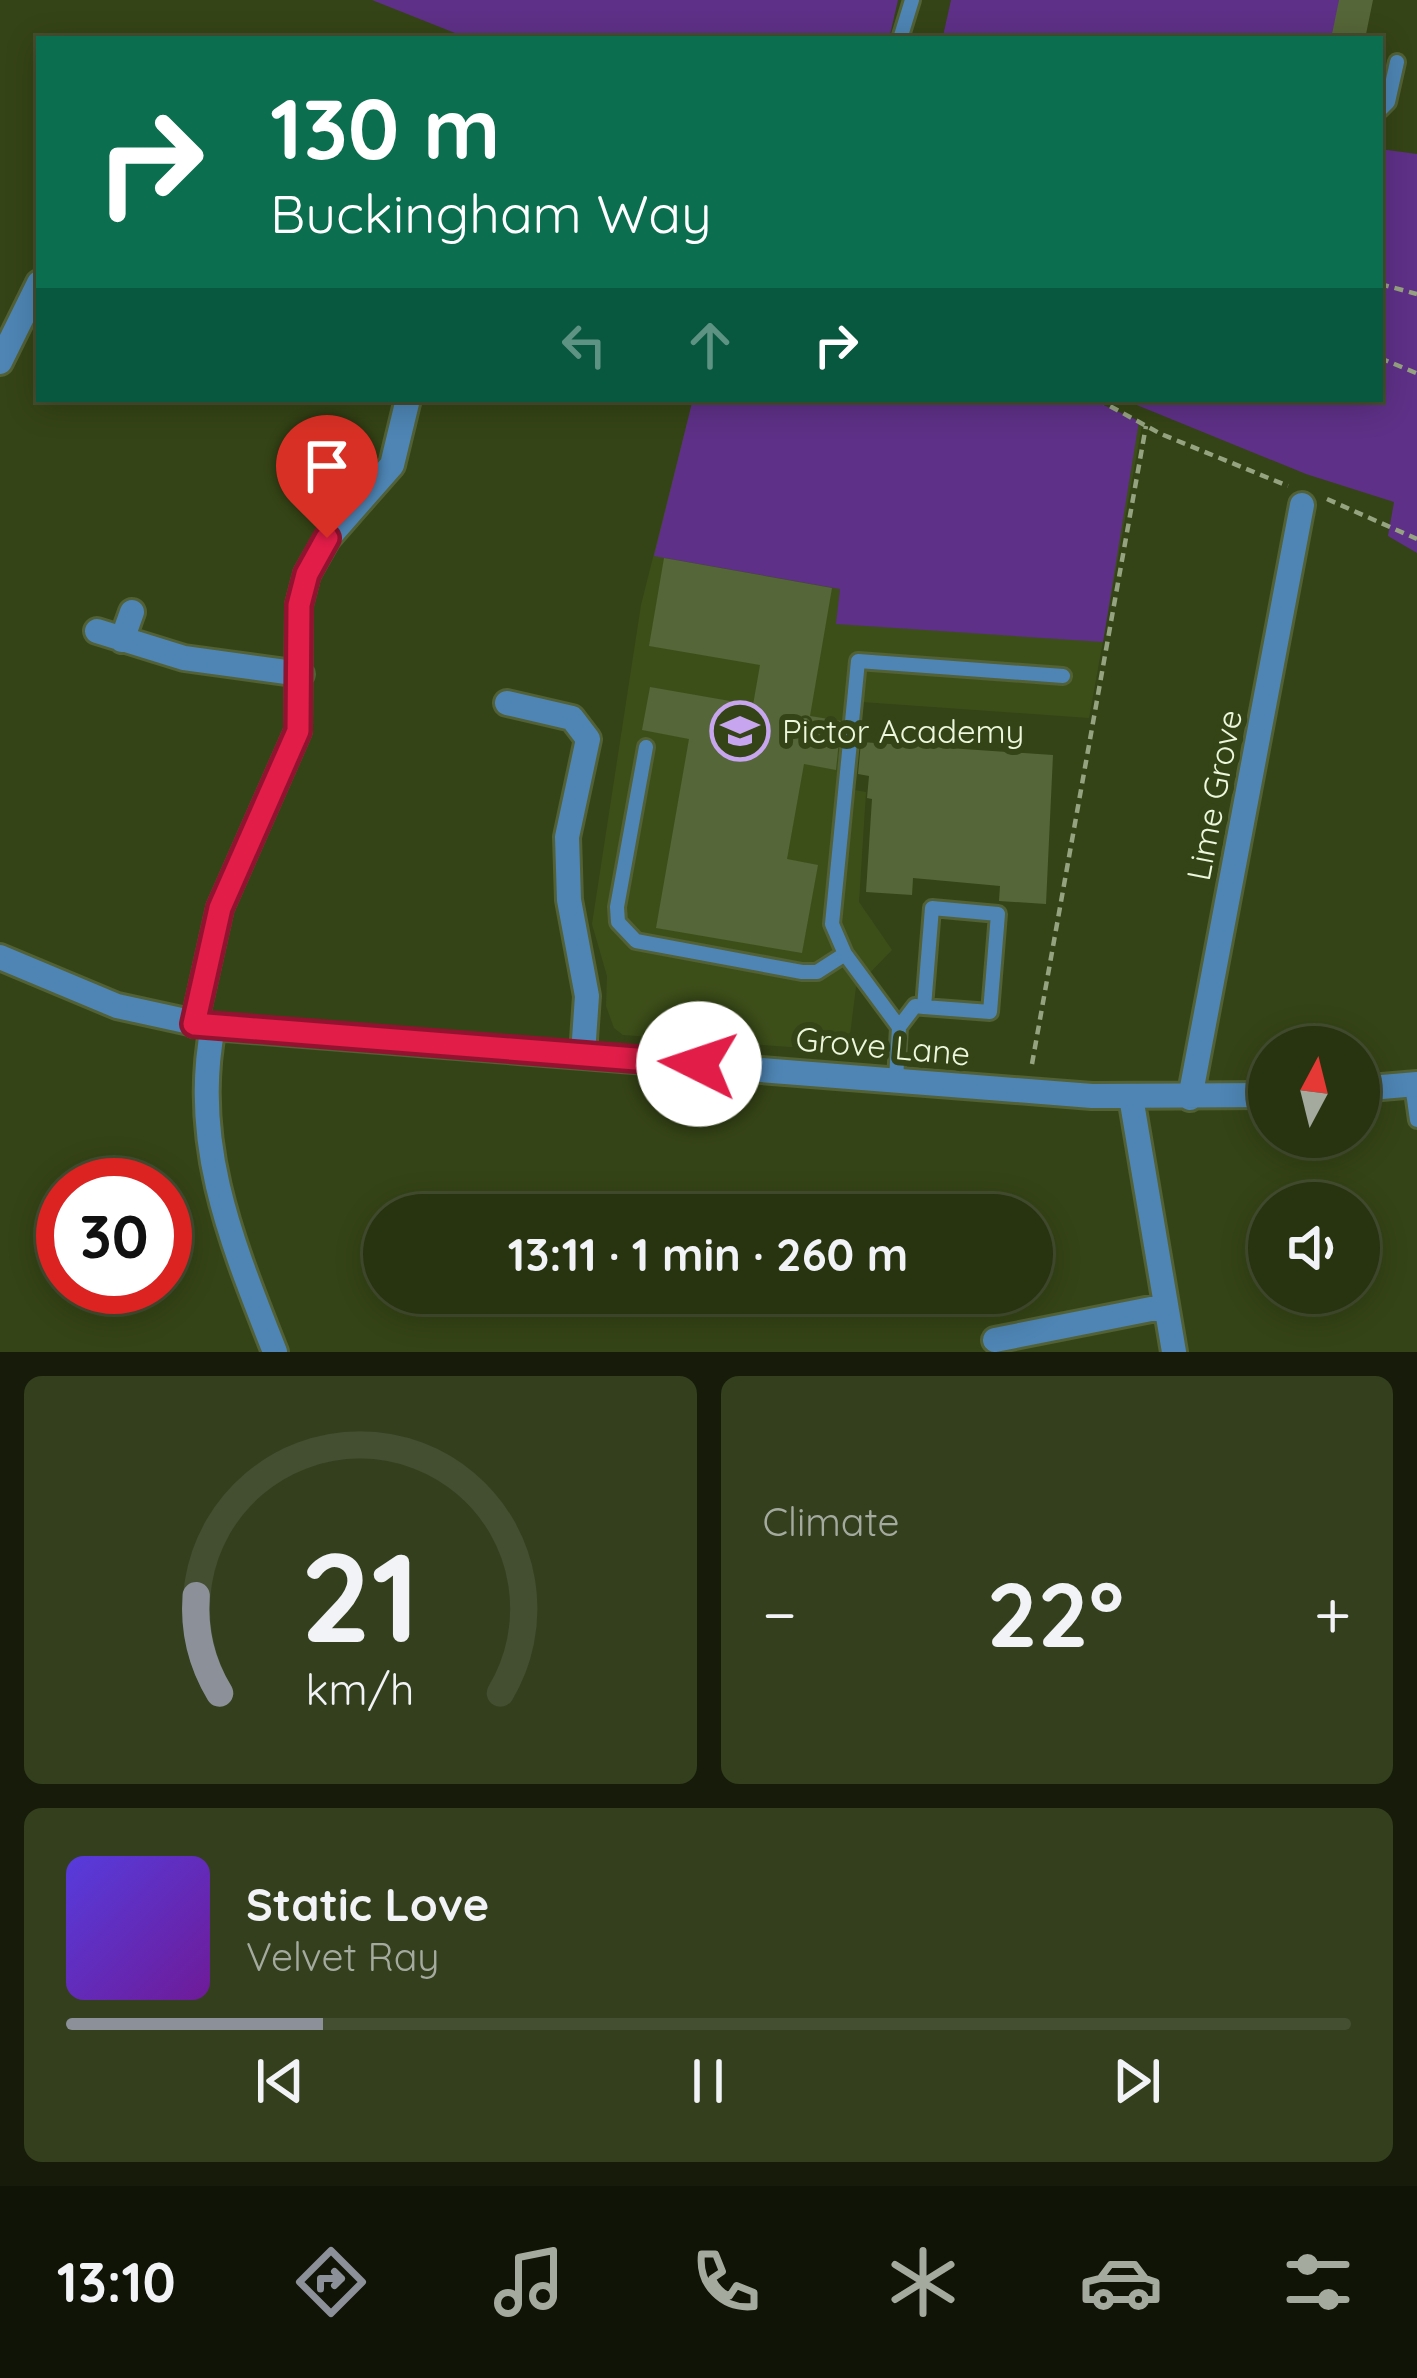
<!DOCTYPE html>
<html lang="en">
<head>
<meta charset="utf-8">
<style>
	:root { --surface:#283310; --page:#343f1e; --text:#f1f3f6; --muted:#a5aa9f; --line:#444e30; --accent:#8c9099 }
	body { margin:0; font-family:Quicksand,sans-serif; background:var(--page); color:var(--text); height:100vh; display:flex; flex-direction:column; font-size:45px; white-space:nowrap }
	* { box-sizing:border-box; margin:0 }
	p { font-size:39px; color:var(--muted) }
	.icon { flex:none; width:66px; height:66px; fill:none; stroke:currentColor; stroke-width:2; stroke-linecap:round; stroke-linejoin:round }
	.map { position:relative; height:1352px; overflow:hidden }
	.panel { display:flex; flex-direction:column; gap:24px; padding:24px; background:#161c09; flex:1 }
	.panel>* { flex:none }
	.top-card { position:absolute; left:36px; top:36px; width:1347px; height:366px; border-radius:0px; box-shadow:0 6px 30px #0003,0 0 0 3px var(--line); background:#0b6e4f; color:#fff; overflow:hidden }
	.needle { width:78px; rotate:7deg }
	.buttons { position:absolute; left:1248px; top:1026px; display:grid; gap:24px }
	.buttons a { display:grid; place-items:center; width:132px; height:132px; border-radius:50%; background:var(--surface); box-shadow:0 6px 30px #0003,0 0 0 3px var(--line); font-size:60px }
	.speed { position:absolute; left:36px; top:1158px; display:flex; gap:24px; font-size:60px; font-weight:700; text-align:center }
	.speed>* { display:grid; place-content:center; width:156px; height:156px; border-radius:50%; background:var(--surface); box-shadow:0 6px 30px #0003,0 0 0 3px var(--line); line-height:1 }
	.speed .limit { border:18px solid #d22; background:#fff; color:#111 }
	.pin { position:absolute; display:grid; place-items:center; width:102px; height:102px; color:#fff; margin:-123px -51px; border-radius:50% 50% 50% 0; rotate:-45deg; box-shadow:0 0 12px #0007 }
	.pin .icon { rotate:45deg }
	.me { position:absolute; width:132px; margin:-66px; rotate:274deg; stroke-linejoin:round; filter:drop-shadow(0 0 9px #0008) }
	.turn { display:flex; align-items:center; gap:42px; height:252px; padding:0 36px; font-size:54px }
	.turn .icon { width:156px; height:156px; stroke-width:2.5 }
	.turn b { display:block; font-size:84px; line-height:102px }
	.lanes { display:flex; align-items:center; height:114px; padding:0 36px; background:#0003; justify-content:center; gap:60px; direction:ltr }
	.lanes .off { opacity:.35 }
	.big { font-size:90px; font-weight:700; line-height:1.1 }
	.panel .tile { flex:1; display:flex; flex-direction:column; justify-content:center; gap:18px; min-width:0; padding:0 42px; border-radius:18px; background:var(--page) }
	.panel .dial { align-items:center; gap:0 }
	.dial svg { height:312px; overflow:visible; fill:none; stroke:var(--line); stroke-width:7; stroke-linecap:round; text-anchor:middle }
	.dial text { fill:var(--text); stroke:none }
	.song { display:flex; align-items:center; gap:36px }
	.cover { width:144px; height:144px; border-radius:18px; background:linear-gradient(135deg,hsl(250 70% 55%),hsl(280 70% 35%)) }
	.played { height:12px; border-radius:6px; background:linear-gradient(90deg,var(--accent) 20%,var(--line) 20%) }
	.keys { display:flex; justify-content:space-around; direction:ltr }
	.heat { display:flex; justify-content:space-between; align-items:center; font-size:66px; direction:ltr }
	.panel .tiles { flex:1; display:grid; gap:24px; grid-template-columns:1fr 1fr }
	.tile:last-child { grid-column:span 2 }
	.trip { position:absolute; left:363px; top:1194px; width:690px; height:120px; border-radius:60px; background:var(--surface); box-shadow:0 6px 30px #0003,0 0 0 3px var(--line); font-weight:700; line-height:120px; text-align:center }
	.menu { display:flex; height:192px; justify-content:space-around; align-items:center; background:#101406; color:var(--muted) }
	.menu .icon { width:84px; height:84px }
	.menu .current { color:var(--accent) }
	.menu b { font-size:54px; color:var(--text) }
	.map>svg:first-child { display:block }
	.built { fill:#3d4f19 }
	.green { fill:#5e3087 }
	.building { fill:#556638 }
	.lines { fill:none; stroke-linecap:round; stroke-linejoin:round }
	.service-casing { stroke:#526136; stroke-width:20 }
	.minor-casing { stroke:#526136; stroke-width:30 }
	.path { stroke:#96a380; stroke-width:4.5; stroke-dasharray:9 6; stroke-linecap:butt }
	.service { stroke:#4e85b4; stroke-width:14 }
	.minor { stroke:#4e85b4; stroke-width:24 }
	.route-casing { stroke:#92132f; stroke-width:30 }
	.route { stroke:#e11d48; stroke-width:21 }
	.labels { text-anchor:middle; stroke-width:12; stroke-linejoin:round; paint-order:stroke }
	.poi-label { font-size:33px; fill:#ecf7dd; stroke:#354416; text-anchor:start }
	.street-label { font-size:33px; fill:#ecf7dd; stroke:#354416 }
</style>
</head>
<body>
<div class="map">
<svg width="1417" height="1352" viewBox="0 0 1417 1352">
	<rect width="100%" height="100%" fill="#354416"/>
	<path class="built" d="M693,399H1090L1142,425L1089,718L862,702L854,790L866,792L859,902L892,950L856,987L848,1051L623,1035L614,1028L606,1006L607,976L592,924L641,605Z"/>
	<path class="green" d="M372,0H898L889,39H470Z
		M951,0H1370L1363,39H955L943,36Z
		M1380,149L1417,154V553L1388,536L1394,502L1306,474L1122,399H1380Z
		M693,399H1090L1139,421L1103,642L836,624L840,589L654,556Z"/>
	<path class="building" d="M1339,0H1373L1365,39H1331Z
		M664,558L832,588L810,716L841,721L836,770L804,764L787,859L818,865L802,953L656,928L689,739L642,730L650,687L753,705L760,665L649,646Z
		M861,742L1053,755L1046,904L999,901L1000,886L913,878L912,895L866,892L872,799L867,798L869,776L858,774Z"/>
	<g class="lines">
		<defs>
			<path id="service" d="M900,39L912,0
				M1380,110L1388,102L1397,62
				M646,747L617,907L618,922L636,941L802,972H817L845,954
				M932,908L998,914L990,1012L924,1007Z
				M899,1027L845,954L832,924L858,661L1063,676
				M896,1080L899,1027L915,1006L924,1007
				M1412,1085L1417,1120"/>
			<path id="minor" d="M0,362L39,283
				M97,631L184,658L301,674
				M122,640L132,612
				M507,703L572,718L588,739L567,837L569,900L587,996L583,1054
				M0,957L117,1006L213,1027L1092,1096L1269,1095
				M194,1024L220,908L298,731L299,605L307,574L327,539L392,465L408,399
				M213,1027C190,1144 233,1245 275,1352
				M1359,1089L1417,1084
				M1131,1097L1174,1352
				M1190,1098L1302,505
				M995,1340L1166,1306"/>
		</defs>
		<use href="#service" class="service-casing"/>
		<use href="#minor" class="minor-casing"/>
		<path class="path" d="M1380,284L1417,294
			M1380,358L1416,373
			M1097,399L1161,434L1288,486
			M1327,499L1417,539
			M1032,1064L1146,426"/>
		<use href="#service" class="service"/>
		<use href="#minor" class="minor"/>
	</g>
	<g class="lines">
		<defs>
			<path id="route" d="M327,538L307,574L299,605L298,731L220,908L194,1024L699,1064"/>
		</defs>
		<use href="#route" class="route-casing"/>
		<use href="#route" class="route"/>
	</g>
	<defs>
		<symbol id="school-ring" viewBox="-11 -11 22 22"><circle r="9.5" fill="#354416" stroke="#c8a6ef" stroke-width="1.5"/><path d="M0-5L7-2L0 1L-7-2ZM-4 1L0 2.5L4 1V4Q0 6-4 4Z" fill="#c8a6ef"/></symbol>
	</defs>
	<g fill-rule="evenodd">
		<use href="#school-ring" x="707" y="698" width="66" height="66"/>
	</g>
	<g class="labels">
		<g class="poi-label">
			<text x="782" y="743">Pictor Academy</text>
		</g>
		<g class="street-label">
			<text transform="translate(1214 795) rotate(-79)" y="12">Lime Grove</text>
			<text transform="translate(883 1046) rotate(5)" y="12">Grove Lane</text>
		</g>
	</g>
</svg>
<div class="buttons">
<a><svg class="needle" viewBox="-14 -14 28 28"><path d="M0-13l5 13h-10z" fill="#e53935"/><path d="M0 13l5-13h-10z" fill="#a5aa9f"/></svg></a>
<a><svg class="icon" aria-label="sound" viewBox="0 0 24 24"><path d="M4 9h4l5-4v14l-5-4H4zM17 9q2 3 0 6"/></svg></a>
</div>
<div class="speed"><div class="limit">30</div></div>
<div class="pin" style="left:327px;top:538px;background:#d93025"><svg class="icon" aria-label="arrive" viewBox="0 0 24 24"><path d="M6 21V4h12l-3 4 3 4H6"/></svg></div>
<svg class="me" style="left:699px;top:1064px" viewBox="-20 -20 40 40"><circle r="19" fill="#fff"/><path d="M0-13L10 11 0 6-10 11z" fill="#e11d48"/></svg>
<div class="trip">13:11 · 1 min · 260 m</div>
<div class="top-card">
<div class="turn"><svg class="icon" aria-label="right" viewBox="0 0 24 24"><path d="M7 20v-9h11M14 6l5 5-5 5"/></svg><div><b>130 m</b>Buckingham Way</div></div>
<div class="lanes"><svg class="icon off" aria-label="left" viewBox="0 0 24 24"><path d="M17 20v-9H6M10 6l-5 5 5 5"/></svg><svg class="icon off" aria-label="ahead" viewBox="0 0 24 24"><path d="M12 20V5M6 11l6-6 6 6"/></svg><svg class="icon" aria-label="right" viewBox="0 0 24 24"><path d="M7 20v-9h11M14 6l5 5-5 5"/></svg></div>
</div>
</div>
<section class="panel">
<div class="tiles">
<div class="tile dial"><svg viewBox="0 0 100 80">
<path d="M14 69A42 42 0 1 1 86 69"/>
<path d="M14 69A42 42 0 0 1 8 44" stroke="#8c9099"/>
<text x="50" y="56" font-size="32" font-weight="700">21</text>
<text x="50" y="72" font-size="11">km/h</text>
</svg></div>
<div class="tile"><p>Climate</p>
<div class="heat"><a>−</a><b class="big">22°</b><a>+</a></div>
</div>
<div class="tile">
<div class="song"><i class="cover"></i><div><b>Static Love</b><p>Velvet Ray</p></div></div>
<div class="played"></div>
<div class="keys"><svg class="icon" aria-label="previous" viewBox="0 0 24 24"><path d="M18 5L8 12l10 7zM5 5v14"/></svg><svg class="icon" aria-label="pause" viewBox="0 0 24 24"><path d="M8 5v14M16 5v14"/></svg><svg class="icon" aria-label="next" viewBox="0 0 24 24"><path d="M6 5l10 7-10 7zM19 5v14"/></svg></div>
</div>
</div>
</section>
<nav class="menu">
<b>13:10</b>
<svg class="icon current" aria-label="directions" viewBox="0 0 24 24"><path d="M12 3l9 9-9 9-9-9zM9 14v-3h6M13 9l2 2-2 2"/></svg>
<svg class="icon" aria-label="music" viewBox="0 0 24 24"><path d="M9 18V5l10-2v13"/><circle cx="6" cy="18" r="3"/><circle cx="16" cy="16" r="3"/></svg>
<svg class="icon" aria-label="phone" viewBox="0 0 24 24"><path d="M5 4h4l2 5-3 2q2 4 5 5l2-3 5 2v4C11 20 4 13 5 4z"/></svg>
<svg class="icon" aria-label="climate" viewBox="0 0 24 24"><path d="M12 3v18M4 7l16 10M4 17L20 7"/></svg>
<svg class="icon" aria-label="car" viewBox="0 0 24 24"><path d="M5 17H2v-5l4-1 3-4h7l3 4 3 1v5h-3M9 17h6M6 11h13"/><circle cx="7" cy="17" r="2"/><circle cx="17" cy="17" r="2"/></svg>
<svg class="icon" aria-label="filters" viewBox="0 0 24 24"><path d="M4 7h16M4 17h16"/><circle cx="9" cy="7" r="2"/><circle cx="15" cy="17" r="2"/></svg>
</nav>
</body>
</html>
